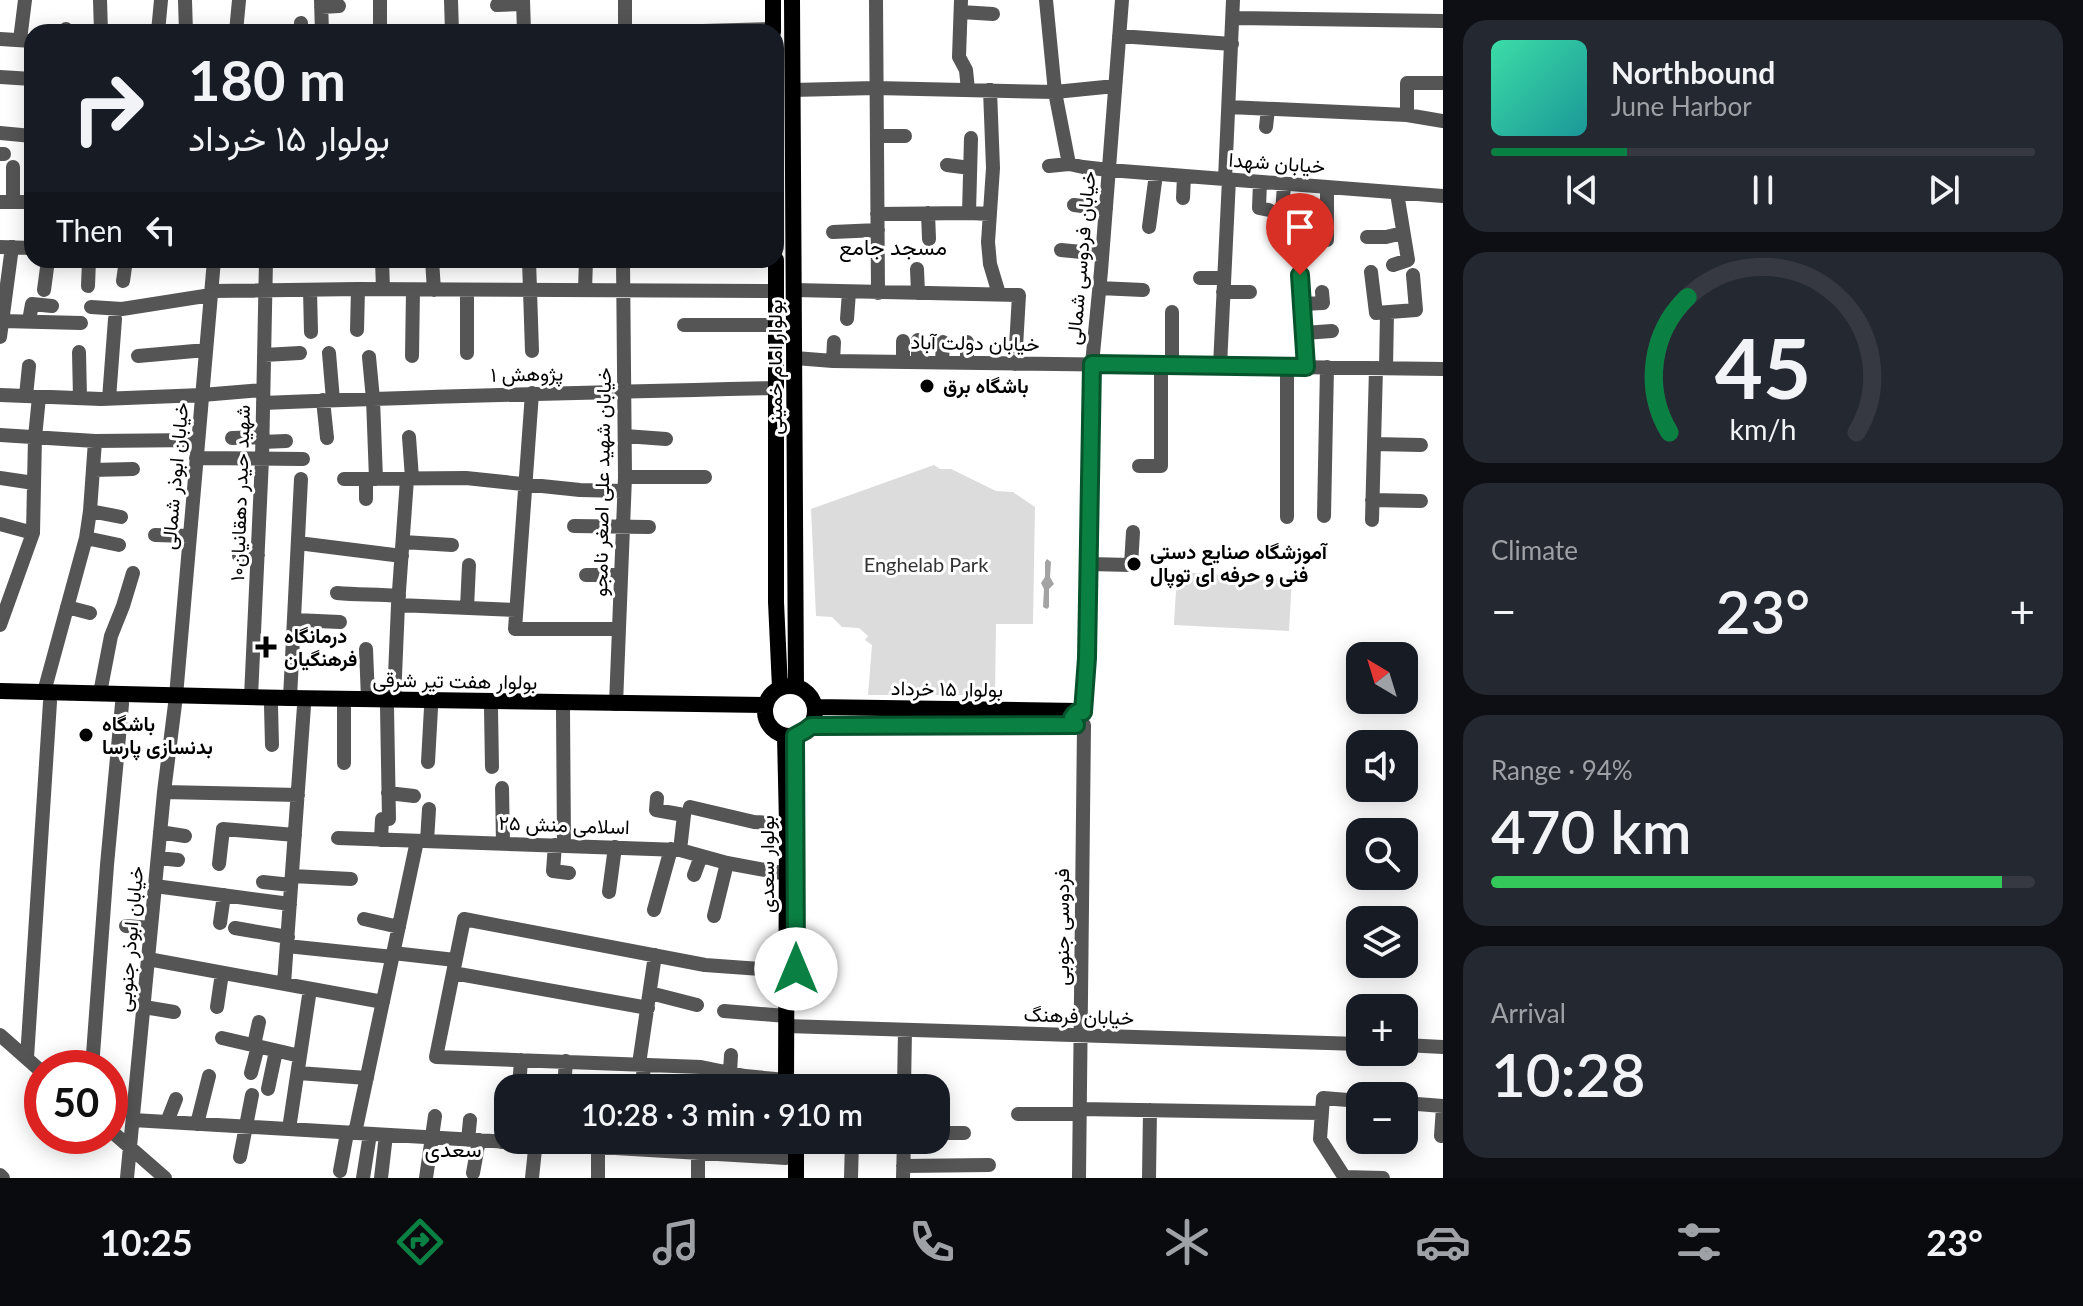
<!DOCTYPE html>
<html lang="en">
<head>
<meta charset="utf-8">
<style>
	:root { --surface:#171b24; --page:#242831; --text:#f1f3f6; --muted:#9ea1a6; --line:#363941; --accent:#0b8043 }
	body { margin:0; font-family:Lato,Vazirmatn,sans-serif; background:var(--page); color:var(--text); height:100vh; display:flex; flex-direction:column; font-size:30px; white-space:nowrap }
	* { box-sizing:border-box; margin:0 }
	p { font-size:26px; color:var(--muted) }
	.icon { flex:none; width:44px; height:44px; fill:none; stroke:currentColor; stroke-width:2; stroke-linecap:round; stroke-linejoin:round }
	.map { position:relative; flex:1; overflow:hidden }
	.side { display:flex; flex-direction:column; gap:20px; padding:20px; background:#0d0f14; width:640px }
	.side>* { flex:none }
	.top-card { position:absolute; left:24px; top:24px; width:760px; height:244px; border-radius:24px; box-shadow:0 4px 20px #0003; background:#171b24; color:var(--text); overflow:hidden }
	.needle { width:52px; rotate:322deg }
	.tools { position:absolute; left:1346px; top:642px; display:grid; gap:16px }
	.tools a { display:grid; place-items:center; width:72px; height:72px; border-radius:16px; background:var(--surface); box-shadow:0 4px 20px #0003; font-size:40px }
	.speed { position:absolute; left:24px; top:1050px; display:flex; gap:16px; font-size:40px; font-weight:700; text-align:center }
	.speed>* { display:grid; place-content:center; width:104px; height:104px; border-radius:50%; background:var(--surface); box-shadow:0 4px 20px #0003; line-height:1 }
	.speed .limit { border:12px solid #d22; background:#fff; color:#111 }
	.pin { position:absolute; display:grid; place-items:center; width:68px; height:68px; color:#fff; margin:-82px -34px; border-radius:50% 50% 50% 0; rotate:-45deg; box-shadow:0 0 8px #0007 }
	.pin .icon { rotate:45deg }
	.me { position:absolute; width:88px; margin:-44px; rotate:0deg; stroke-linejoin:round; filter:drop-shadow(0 0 6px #0008) }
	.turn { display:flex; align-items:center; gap:28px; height:168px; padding:0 32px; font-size:36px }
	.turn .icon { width:104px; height:104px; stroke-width:2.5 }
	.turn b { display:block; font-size:56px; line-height:68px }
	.then { display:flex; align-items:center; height:76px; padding:0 32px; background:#0003; gap:16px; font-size:30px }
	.big { font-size:60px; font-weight:600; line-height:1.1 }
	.side .card { flex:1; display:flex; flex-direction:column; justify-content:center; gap:12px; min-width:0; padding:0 28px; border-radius:24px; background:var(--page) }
	.side .dial { align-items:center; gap:0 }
	.dial svg { height:208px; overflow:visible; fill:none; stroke:var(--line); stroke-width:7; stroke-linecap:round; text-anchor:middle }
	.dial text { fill:var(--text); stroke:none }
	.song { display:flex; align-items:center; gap:24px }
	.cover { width:96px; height:96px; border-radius:12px; background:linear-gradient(135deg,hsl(160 70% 55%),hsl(180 70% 35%)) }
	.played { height:8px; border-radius:4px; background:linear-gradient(90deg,var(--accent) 25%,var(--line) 25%) }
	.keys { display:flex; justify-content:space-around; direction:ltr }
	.heat { display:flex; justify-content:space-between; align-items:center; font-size:44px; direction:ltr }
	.charge { height:12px; border-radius:6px; background:linear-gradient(90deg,#34c759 94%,var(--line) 0) }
	.trip { position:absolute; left:494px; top:1074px; width:456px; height:80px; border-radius:24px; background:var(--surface); box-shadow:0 4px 20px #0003; font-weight:600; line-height:80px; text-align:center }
	.menu { display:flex; height:128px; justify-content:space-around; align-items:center; background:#090b0e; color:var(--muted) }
	.menu .icon { width:56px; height:56px }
	.menu .on { color:var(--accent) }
	.menu b { font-size:36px; color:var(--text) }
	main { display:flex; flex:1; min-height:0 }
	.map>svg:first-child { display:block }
	.green { fill:#dcdcdc }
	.water { fill:#a3a3a3 }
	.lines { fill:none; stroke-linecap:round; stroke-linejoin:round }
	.minor { stroke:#555; stroke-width:14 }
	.major { stroke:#000; stroke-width:16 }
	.route-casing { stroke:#07532c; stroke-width:20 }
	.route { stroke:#0b8043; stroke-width:14 }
	.poi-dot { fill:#000; stroke:#fff; stroke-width:3 }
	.labels { text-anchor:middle; stroke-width:6; stroke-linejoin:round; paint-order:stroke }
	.street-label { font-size:20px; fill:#000; stroke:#fff }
	.poi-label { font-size:20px; font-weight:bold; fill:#000; stroke:#fff; text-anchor:start }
	.park-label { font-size:20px; fill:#333; stroke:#fff }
	.neighbourhood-label { font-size:22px; fill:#000; stroke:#fff }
</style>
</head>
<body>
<main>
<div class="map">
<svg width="1443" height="1178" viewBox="0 0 1443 1178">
	<rect width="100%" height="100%" fill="#fff"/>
	<path class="green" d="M934,465L940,469H951L996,491L1013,492L1035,507L1033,624H996L995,695H868L872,645L865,640L868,636L859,628L842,627L832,617L816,616L811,509Z
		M1177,572L1292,579L1289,631L1174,625Z"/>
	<path class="water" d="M1047,559L1051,562L1050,577L1054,584L1049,589V607L1047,609L1043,607L1044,589L1041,583L1045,577V562Z"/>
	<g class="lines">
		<path class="minor" d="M100,0L101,32
			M185,0L186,32
			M321,0L322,32
			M380,0V32
			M451,0L452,32
			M523,0L524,32
			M876,0L878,293
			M961,0L959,57L966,70L968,90
			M1046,0L1055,92L1069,164
			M497,5L523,4
			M321,7L339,6
			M961,12L993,14
			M1233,18L1443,21
			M66,32V29
			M158,32L161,0
			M236,32L239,0
			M300,32L301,23
			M625,32V0
			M667,32L773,29
			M1119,36L1232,44
			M0,39L32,41
			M20,40L25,0
			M0,77L32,79
			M792,90L876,88L1055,92L1115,86
			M990,90L993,168L988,242L990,264L999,294
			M1229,107L1407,115L1443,121
			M1407,115V83H1443
			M1266,127L1268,109
			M0,133L32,136
			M878,136H905
			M0,154H4
			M947,165L970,168
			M1049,166L1069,164L1083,167L1109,170L1443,196
			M1225,179L1233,0
			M1260,182L1259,208L1269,210
			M1327,187V240
			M1183,198L1184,176
			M0,202H32
			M13,202V167
			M1074,205L1106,209
			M928,213L929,239
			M969,213L971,138
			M877,214L969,213L990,214
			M1149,227L1156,174
			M1281,230L1284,184
			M833,232L878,230
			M1367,237H1386L1403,233
			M0,247L32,248
			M1061,250L1102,254
			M382,260L383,289
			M432,260L434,290
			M529,260L532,351
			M1393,265L1408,260L1397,193
			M917,269L918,293
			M1371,272L1376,313L1416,310L1413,275
			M1300,275L1306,367
			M1200,278H1224
			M123,281L126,260
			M88,286L89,260
			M1099,288L1143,290
			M44,290L48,260
			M310,290L311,332
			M585,290L586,260
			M794,290L1019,295L1015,364
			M212,291L358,289L776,291
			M467,291V353
			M1223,292H1250
			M1302,304L1323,303L1322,292
			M91,307L122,309L211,295
			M1172,312V365
			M847,319L849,292
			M3,321L81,323
			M29,321L32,304L52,306
			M684,325H776
			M357,330L358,289
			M1304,333L1332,331
			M0,337L12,247
			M79,352L80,398
			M329,353L333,400
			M264,355L300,353
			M138,356L206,350
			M412,356L413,290
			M369,357L373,399L376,479
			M795,358L833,361L1443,369
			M833,361L834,342
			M903,362V341
			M918,362V340
			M942,362L943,342
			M967,363V342
			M1220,366L1229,179
			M1386,368L1387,313
			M532,393L515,629H618
			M0,395L101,399L202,395L263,390
			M26,396L29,366
			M109,399L115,319
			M323,400L327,438
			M263,403C435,396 606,392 777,388
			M0,435L95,441L198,440
			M625,436L666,439
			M409,437L412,478
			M232,438L262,437
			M262,442L286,441
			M1374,444L1421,445
			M196,458L303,459
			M1139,466H1161V365
			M93,470L133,469
			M625,477H705
			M0,478L34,483
			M344,479L466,478L580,490L624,491
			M366,499V479
			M1372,500L1421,501
			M90,511L121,517
			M1324,516L1327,367
			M1287,517V367
			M1372,520L1376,368
			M0,524L33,533
			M574,526L649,527
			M155,535L189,536
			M86,538L119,545
			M403,542L452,545
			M298,543L402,556
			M239,556L258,555
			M1089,564L1131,565L1133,532
			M586,575H621
			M337,593C359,595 377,594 399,596
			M398,605L516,610
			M67,607L90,613
			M467,608L469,565
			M295,620L340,622
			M0,625L33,533L35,437L39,397
			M366,649L368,699
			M44,692L86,538L90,511L95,441
			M100,693L111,636L123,606L133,573
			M251,697L262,459L266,260
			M290,698L301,479
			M394,699L398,605L407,479
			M616,704L625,477L623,260
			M271,706L272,745
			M344,707V763
			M491,709L492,767
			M563,710L564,845
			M1083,712L1087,658L1092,364L1101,271L1122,0
			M428,762L431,708
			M502,788L503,843
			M164,792L298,795
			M388,793L414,796
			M657,798L656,810L684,815L680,850
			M690,807L754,822L787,824
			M160,832L185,836
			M338,838L680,850L727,863L787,874
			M381,840L382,819H389L387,707
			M427,841L429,809
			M555,845L553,871L569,873
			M158,858L178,860
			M219,864L223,829L295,835
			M694,875L701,856
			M292,876L351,879
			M263,882L291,885
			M155,886L290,904
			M609,892L615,847
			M654,910L671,849
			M714,916L727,863
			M364,919L399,927
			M220,923L224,895
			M126,926L151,928
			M235,928L288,937
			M287,946L393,957
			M393,953L455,960
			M148,959L383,1002
			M453,973L648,1008
			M284,984L304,706
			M650,993L697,1005
			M144,1007L174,1012
			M217,1007L222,973
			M724,1011L786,1016
			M786,1026L1360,1044
			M0,1035L42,1072
			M222,1038L300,1056
			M254,1045L259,1022
			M1404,1045L1443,1047
			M27,1058L50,702
			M639,1064L655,955
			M92,1068L107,865L122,704
			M251,1073L258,1046
			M298,1073L367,1078
			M730,1073L731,1055
			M786,1080L745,1076L701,1067L436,1057L464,919L705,965L787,971
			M519,1088L521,1060
			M564,1088L566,1061
			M642,1088L644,1064
			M904,1088L905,1030
			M268,1089L276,1051
			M1404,1103L1443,1106
			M1080,1109L1322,1113
			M1018,1114H1080
			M133,1120L786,1158
			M167,1122L176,1099
			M197,1124L209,1076
			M289,1129L310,989
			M110,1130L165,1178
			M355,1133L417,841
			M936,1133H964
			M1404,1136L1407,1104
			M1441,1136L1443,1107
			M468,1140L470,1120
			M501,1142L506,1104
			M698,1153V1178
			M240,1157L252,1095
			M903,1166L989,1165
			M340,1171L347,1133
			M473,1173L479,1140
			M0,1175L3,1178
			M1344,1177L1383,1178
			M127,1178L164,792L176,696L214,260
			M363,1178L370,1134
			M381,1178L386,1135
			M426,1178L435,1116
			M532,1178L536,1140
			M598,1178V1148
			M851,1178L852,1140
			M903,1178L904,1140
			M1079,1178L1084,725
			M1149,1178L1150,1110
			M1345,1178L1320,1139L1323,1098L1360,1101"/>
		<path class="major" d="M773,0V32
			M792,0L796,686
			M776,260V602L780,688
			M765 711a25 25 0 1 1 50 0a25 25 0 1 1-50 0Z
			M0,691L290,698L766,705
			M815,707L1078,711
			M811,726L1076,725
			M785,736L787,824L786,1088
			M796,1178V1140"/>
	</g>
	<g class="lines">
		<defs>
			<path id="route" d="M796,969L795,736L806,730L811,726L1076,725L1072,718C1075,713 1078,710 1083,712L1087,658L1092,364L1306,367L1300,275"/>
		</defs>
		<use href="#route" class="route-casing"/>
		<use href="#route" class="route"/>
	</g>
	<g class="poi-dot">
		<circle cx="927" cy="386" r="8"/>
		<circle cx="1134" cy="564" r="8"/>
		<path d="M262 635h8v8h8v8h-8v8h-8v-8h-8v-8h8z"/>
		<circle cx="86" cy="735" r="8"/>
	</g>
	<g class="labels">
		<g class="street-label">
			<text transform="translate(1277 163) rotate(4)" y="7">خیابان شهدا</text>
			<text transform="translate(1081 258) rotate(-85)" y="7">خیابان فردوسی شمالی</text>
			<text transform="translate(975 343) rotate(1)" y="7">خیابان دولت آباد</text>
			<text transform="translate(775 367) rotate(-90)" y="7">بولوار امام خمینی</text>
			<text transform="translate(527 374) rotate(-1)" y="7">پژوهش ۱</text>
			<text transform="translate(175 476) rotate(-85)" y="7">خیابان ابوذر شمالی</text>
			<text transform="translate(602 482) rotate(-89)" y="7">خیابان شهید علی اصغر نامجو</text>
			<text transform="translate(240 493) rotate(-88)" y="7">شهید حیدر دهقانیان۱۰</text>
			<text transform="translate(455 681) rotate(1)" y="7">بولوار هفت تیر شرقی</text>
			<text transform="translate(947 689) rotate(1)" y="7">بولوار ۱۵ خرداد</text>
			<text transform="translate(564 825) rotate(2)" y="7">اسلامی منش ۲۵</text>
			<text transform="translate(767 864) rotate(-90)" y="7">بولوار سعدی</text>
			<text transform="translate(1062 927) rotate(-90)" y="7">فردوسی جنوبی</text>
			<text transform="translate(130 939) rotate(-85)" y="7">خیابان ابوذر جنوبی</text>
			<text transform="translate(1079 1016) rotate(2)" y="7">خیابان فرهنگ</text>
		</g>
		<g class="poi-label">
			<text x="943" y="393">باشگاه برق</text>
			<text x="1150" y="559">آموزشگاه صنایع دستی<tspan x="1150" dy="23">فنی و حرفه ای توپال</tspan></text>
			<text x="284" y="643">درمانگاه<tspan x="284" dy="23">فرهنگیان</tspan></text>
			<text x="102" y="731">باشگاه<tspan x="102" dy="23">بدنسازی پارسا</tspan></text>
		</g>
		<g class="park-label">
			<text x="926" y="572">Enghelab Park</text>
		</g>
		<g class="neighbourhood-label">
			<text x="893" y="255">مسجد جامع</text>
			<text x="453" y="1157">سعدی</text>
		</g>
	</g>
</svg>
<div class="tools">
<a><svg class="needle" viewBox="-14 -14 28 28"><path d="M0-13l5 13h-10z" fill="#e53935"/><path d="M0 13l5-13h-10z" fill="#9ea1a6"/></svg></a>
<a><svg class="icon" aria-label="sound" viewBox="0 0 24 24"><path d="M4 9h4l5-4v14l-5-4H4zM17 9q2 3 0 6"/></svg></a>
<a><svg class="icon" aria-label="search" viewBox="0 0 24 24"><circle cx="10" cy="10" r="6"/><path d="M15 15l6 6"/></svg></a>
<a><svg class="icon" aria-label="layers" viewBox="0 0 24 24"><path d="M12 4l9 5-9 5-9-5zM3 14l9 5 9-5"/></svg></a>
<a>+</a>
<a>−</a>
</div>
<div class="speed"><div class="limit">50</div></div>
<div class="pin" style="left:1300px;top:275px;background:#d93025"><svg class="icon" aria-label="arrive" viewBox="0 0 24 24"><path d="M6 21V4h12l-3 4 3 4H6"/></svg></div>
<svg class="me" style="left:796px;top:969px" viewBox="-20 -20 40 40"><circle r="19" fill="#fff"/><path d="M0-13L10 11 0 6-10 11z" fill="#0b8043"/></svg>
<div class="trip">10:28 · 3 min · 910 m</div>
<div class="top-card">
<div class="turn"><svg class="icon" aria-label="right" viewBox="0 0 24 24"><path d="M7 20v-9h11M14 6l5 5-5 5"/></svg><div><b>180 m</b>بولوار ۱۵ خرداد</div></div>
<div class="then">Then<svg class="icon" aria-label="left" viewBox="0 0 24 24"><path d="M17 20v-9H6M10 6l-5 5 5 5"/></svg></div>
</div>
</div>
<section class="side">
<div class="card">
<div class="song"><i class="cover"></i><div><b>Northbound</b><p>June Harbor</p></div></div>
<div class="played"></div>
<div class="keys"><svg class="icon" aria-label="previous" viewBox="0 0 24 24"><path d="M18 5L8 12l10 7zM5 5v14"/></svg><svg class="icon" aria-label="pause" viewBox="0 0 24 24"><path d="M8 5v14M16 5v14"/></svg><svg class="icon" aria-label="next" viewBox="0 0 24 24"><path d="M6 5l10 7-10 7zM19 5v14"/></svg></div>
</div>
<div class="card dial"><svg viewBox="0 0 100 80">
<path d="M14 69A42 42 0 1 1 86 69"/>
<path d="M14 69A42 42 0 0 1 21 17" stroke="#0b8043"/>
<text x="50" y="56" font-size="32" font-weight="700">45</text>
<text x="50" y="72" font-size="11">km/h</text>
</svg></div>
<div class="card"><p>Climate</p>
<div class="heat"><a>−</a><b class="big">23°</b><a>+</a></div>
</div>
<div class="card"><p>Range · 94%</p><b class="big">470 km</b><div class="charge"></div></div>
<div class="card"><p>Arrival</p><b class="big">10:28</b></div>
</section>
</main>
<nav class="menu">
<b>10:25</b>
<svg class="icon on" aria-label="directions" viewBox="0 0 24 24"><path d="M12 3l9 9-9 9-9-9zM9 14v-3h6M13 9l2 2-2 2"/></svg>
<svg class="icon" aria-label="music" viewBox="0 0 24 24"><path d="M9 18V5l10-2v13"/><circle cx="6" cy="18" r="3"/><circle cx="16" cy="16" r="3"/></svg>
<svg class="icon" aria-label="phone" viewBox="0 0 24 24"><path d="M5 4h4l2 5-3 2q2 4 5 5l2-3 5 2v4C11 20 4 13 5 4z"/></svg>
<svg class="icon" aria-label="climate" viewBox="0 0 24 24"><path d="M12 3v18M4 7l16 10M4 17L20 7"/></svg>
<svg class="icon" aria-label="car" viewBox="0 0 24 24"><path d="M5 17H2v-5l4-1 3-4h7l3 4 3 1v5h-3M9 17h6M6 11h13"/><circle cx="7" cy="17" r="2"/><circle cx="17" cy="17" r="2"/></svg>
<svg class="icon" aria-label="filters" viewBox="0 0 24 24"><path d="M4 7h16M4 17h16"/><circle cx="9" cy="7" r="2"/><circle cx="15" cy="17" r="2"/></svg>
<b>23°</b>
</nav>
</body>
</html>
